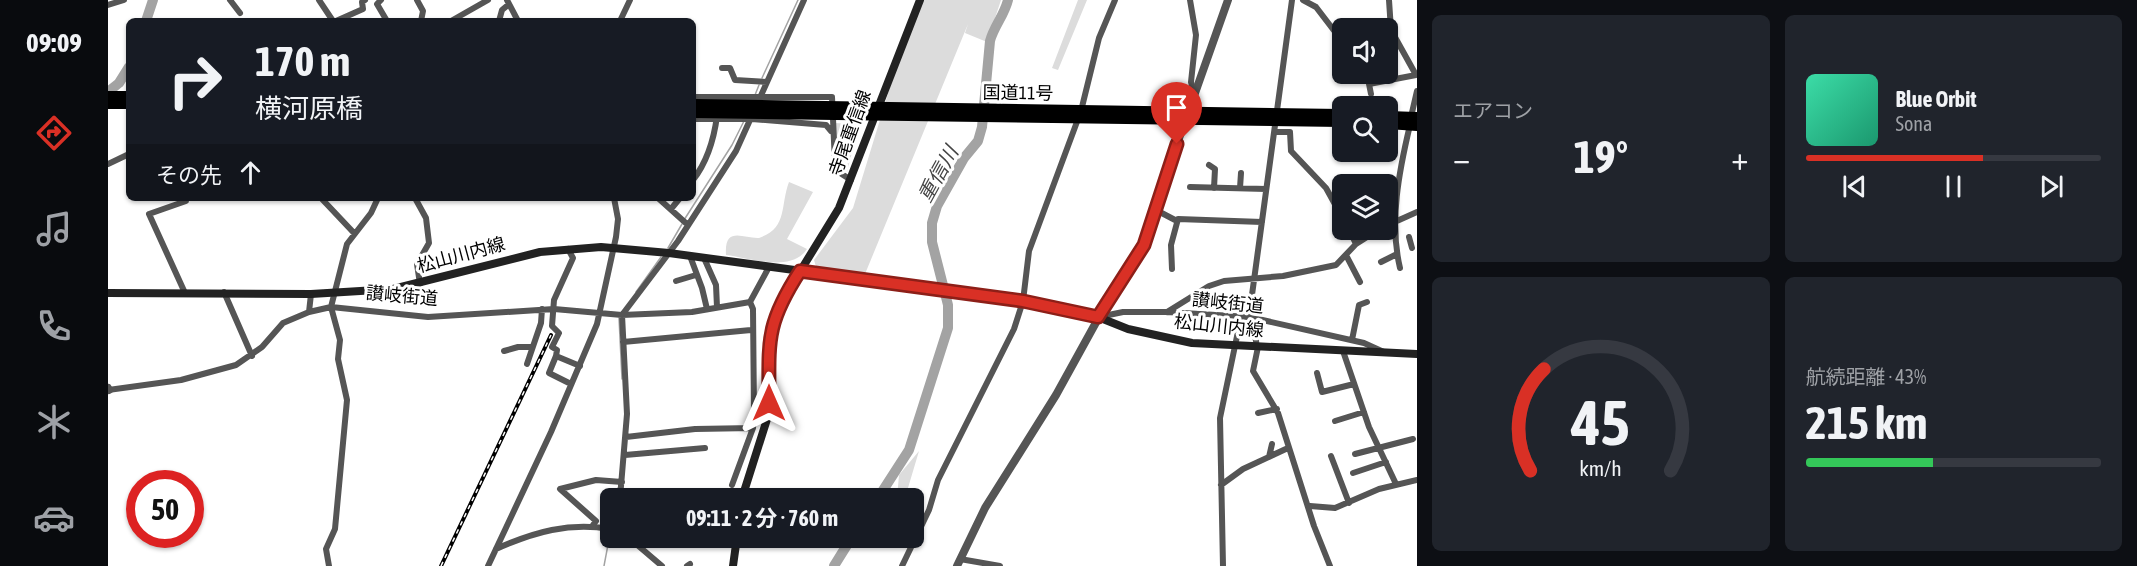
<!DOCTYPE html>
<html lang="ja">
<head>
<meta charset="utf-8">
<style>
	:root { --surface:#171b24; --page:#20242c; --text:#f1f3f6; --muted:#9ea1a6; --line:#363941; --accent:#d93025 }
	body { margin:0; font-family:"Asap Condensed","Noto Sans JP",sans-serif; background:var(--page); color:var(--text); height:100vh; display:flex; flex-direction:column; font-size:22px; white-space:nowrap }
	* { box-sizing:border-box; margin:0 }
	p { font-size:20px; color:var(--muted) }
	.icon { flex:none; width:33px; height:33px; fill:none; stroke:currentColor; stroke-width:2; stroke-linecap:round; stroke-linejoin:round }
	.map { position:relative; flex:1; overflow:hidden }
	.details { display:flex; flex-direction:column; gap:15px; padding:15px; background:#0d0f14; width:720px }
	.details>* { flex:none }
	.banner { position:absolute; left:18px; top:18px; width:570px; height:183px; border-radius:9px; box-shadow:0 2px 4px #0004; background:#171b24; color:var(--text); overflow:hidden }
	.fabs { position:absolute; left:1224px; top:18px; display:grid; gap:12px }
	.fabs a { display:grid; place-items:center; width:66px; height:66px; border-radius:9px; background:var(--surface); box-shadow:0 2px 4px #0004; font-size:30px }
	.speed { position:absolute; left:18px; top:470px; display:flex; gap:12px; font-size:30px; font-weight:700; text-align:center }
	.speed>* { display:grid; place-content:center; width:78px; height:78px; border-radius:50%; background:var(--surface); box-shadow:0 2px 4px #0004; line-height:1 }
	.speed .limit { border:9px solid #d22; background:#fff; color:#111 }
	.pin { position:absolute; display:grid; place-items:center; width:51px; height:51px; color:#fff; margin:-62px -26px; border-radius:50% 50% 50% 0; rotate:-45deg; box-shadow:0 0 6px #0007 }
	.pin .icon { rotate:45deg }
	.me { position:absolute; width:66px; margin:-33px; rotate:0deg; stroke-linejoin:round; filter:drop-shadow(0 0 4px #0008) }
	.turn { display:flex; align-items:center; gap:21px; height:126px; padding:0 30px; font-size:27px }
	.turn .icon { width:78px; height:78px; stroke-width:2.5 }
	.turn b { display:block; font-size:42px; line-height:51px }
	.then { display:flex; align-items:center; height:57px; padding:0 30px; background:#0003; gap:12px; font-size:22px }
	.big { font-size:45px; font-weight:700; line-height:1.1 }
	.details .tile { flex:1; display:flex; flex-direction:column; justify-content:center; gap:9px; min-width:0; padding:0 21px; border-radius:9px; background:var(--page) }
	.details .dial { align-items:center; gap:0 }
	.dial svg { height:156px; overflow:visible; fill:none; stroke:var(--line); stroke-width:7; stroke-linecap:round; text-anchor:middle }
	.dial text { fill:var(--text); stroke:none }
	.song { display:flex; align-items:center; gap:18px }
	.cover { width:72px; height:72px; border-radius:9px; background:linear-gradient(135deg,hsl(160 70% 55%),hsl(160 70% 35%)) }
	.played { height:6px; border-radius:3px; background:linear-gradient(90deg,var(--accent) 60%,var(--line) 60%) }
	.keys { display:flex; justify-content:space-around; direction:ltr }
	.heat { display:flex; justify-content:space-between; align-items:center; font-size:33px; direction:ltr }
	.charge { height:9px; border-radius:4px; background:linear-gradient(90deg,#34c759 43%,var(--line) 0) }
	.details .tiles { flex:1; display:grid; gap:15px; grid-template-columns:repeat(2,1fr) }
	.trip { position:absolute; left:492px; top:488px; width:324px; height:60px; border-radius:9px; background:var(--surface); box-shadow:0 2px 4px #0004; font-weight:700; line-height:60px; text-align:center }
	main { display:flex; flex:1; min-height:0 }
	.tabs { display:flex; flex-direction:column; width:108px; justify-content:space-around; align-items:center; background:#090b0e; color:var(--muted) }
	.tabs .icon { width:42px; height:42px }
	.tabs .active { color:var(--accent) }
	.tabs b { font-size:27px; color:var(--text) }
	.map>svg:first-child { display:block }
	.green { fill:#dcdcdc }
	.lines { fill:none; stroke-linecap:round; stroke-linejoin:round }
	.stream { stroke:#a3a3a3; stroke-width:1.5 }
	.river { stroke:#a3a3a3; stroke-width:10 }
	.minor { stroke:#555; stroke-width:6 }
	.tertiary { stroke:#555; stroke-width:8 }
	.secondary { stroke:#222; stroke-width:8 }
	.trunk { stroke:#000; stroke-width:10 }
	.rail-casing { stroke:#000; stroke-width:4 }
	.rail { stroke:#fff; stroke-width:1.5; stroke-dasharray:4.5; stroke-linecap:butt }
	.route-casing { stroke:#8d1f18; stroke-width:15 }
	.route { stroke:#d93025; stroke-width:10 }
	.labels { text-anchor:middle; stroke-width:6; stroke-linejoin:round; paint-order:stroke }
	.street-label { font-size:18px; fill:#000; stroke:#fff }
	.water-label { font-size:20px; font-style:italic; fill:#444; stroke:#fff }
</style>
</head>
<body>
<main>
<nav class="tabs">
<b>09:09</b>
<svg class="icon active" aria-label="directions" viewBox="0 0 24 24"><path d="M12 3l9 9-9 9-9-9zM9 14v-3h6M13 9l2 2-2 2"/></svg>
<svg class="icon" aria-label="music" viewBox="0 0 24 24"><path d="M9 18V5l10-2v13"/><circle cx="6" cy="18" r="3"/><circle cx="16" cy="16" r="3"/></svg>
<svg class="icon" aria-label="phone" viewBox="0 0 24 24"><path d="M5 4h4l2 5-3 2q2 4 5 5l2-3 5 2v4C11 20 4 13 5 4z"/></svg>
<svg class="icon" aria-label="climate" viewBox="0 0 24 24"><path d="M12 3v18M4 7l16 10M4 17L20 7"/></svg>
<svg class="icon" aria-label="car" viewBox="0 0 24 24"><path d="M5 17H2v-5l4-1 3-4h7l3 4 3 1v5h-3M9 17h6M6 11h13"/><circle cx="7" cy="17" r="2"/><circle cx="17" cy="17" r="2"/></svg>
</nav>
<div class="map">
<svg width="1309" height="566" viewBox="0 0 1309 566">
	<rect width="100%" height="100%" fill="#fff"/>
	<path class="green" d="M814,0H893L879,42L857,33L860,24L757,274L709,270L706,260L745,208L786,74Z
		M970,0H979L950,70L944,68Z
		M727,123L742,124L749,133L739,172L730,164Z
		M681,182L705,192L679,239L699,249C683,273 642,258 618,255C616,225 636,239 651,238C680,228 672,206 681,182Z
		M811,451L797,498H789L791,475Z"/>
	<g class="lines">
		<path class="stream" d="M654,78L690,0
			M647,95L651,85
			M576,220L624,145L636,121
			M560,248L574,224
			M528,292L553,257
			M511,318L514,379
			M508,498L510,488
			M496,566L502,534"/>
		<path class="river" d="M38,21L45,0
			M0,92L11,83L21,67
			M770,498L801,450L840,328V305L824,242V223L829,206L856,158L870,141L874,127L882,41C886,26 896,16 900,0
			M726,566L744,537"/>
		<path class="minor" d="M122,0L132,13
			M211,0L225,21
			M273,0L269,4L279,21
			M309,0L315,11L313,21
			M399,0L410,21
			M1082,0L1088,35L1083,82L1086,94
			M1195,0L1208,7L1234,41
			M0,5L16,0
			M228,21L255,9L254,2L257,0
			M343,21L380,0
			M391,21L394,10L400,5
			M512,21L522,0
			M614,68H622L627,80L659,82
			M1259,74L1263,94
			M1261,84L1308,75L1283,30L1281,0
			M585,97H724L727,163L729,171L743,180
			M1303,117L1309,91
			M585,119H644L718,125L723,131
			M1167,132H1182L1183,151L1218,188L1234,217
			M0,164L21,154
			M1101,165L1107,169L1106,188
			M585,180C599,162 606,139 609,116
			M1082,187L1158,189
			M1132,188L1133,173
			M213,198L246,233
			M307,198L318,218L321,243L309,264L312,284
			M550,198L580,225
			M563,209L572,198
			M1048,210L1069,221
			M1280,225L1309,212
			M1241,230L1248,244
			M1301,237L1304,248
			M1238,255L1252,282
			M582,256L594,288L599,309
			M596,258L608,285L609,307
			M1273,262L1289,254
			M1292,268C1281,222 1291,171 1302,125
			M1064,269L1063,245L1070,219L1154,222
			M568,281L588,275
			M116,292L144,356
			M77,293L41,214L78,201V198
			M201,312L203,294
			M1059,312L1101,286L1116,281L1175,276L1228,265L1248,244L1270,230
			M991,317L1015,312H1059L1141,317L1256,343L1278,353
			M1141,317L1184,0
			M1144,318L1149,347
			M1244,340L1251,305L1259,302
			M515,342L643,330
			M1150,347L1145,371L1170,413L1206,526L1222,566
			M396,351L410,347H424
			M1235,351L1261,427L1288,484
			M448,356L449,350L444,347L451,333L444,326L446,300L465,258L460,249
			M419,364L433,323L434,309
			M1209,373L1214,392L1246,384
			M463,384L441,373L448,356L472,366
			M0,390L73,380L128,365L154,347L175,323L201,312L223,307L320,317L446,309L514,315L584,312L642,302
			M1150,413L1169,409
			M1227,421L1256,412
			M518,437L587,429L645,428
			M1247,454L1305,439
			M517,455L597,448
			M1223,456L1241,503
			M1161,457L1164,444
			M1245,473L1278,462
			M624,485L645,428L646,414L645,309L642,302L661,267
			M1113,485L1135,469L1180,448
			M512,498L519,414L514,315L570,241L628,151L696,0
			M1202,506L1227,508L1271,489L1309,480
			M485,525L488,521L452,489L488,480L514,482
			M520,537L554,566
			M388,549C426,532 461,522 502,529
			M852,559L892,566
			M221,566L218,549L227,529L239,400L230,359L232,340L223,307L239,244L263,213L270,198
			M380,566L443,432L489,324L508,237L510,219L506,198
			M579,566L582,564
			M794,566L821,510L830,480L906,329L915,301L921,251L973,111L991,38L1007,0
			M1115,566L1112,418L1133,317"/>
		<path class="tertiary" d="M0,388L1,390
			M849,566L877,508L948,395L1007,288L1036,245L1069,144L1120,0"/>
		<path class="secondary" d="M0,293L203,294L285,289L432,252L493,247L561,253L915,301L990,317L1020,329L1084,343L1309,354
			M634,498L660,416L662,339L669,309L731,208L812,0
			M625,566L629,537"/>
		<path class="trunk" d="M0,96H21
			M0,104H21
			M585,104L1234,114
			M585,113L1234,122
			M1280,116L1309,117
			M1280,124L1309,126"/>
		<defs>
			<path id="rail" d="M333,566L443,335"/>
		</defs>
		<use href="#rail" class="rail-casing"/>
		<use href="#rail" class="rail"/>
	</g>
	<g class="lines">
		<defs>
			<path id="route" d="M661,403C661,341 657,325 692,271L915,301L990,317L1036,245L1069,144"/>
		</defs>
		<use href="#route" class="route-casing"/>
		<use href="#route" class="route"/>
	</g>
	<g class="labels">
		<g class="street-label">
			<text transform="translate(910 93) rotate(1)" y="6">国道11号</text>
			<text transform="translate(742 133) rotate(-70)" y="6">寺尾重信線</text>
			<text transform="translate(353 255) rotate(-15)" y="6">松山川内線</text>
			<text transform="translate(294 296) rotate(5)" y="6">讃岐街道</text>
			<text transform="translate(1120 303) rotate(6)" y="6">讃岐街道</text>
			<text transform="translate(1111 326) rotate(6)" y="6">松山川内線</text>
		</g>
		<g class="water-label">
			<text transform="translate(830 174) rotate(-61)" y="7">重信川</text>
		</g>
	</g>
</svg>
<div class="fabs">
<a><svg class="icon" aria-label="sound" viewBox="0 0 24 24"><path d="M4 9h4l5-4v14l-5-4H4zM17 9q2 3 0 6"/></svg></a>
<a><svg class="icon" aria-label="search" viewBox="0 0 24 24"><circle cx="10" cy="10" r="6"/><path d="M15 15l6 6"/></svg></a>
<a><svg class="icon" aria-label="layers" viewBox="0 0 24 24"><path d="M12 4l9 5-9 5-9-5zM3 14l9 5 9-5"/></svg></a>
</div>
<div class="speed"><div class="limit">50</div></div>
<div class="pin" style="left:1069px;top:144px;background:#d93025"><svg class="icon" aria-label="arrive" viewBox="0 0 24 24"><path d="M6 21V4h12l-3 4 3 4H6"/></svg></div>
<svg class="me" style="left:661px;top:403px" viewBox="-20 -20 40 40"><path d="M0-17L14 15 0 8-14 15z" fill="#d93025" stroke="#fff" stroke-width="4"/></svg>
<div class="trip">09:11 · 2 分 · 760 m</div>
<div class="banner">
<div class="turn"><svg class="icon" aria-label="right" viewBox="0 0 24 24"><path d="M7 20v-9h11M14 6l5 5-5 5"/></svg><div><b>170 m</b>横河原橋</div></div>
<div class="then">その先<svg class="icon" aria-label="ahead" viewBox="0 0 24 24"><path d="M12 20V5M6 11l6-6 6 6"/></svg></div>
</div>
</div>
<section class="details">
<div class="tiles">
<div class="tile"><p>エアコン</p>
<div class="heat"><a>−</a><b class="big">19°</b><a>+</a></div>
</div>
<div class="tile">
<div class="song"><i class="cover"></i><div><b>Blue Orbit</b><p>Sona</p></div></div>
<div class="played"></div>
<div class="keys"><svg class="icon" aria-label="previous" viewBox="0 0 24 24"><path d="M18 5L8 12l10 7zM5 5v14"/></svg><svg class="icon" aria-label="pause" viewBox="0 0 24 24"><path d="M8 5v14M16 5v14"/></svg><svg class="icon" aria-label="next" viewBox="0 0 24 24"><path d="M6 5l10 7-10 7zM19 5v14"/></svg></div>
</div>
<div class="tile dial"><svg viewBox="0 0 100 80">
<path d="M14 69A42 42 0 1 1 86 69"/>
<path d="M14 69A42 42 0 0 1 21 17" stroke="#d93025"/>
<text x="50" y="56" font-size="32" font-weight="700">45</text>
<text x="50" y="72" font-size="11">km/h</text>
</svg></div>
<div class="tile"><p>航続距離 · 43%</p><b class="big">215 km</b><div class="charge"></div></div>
</div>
</section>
</main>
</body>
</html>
